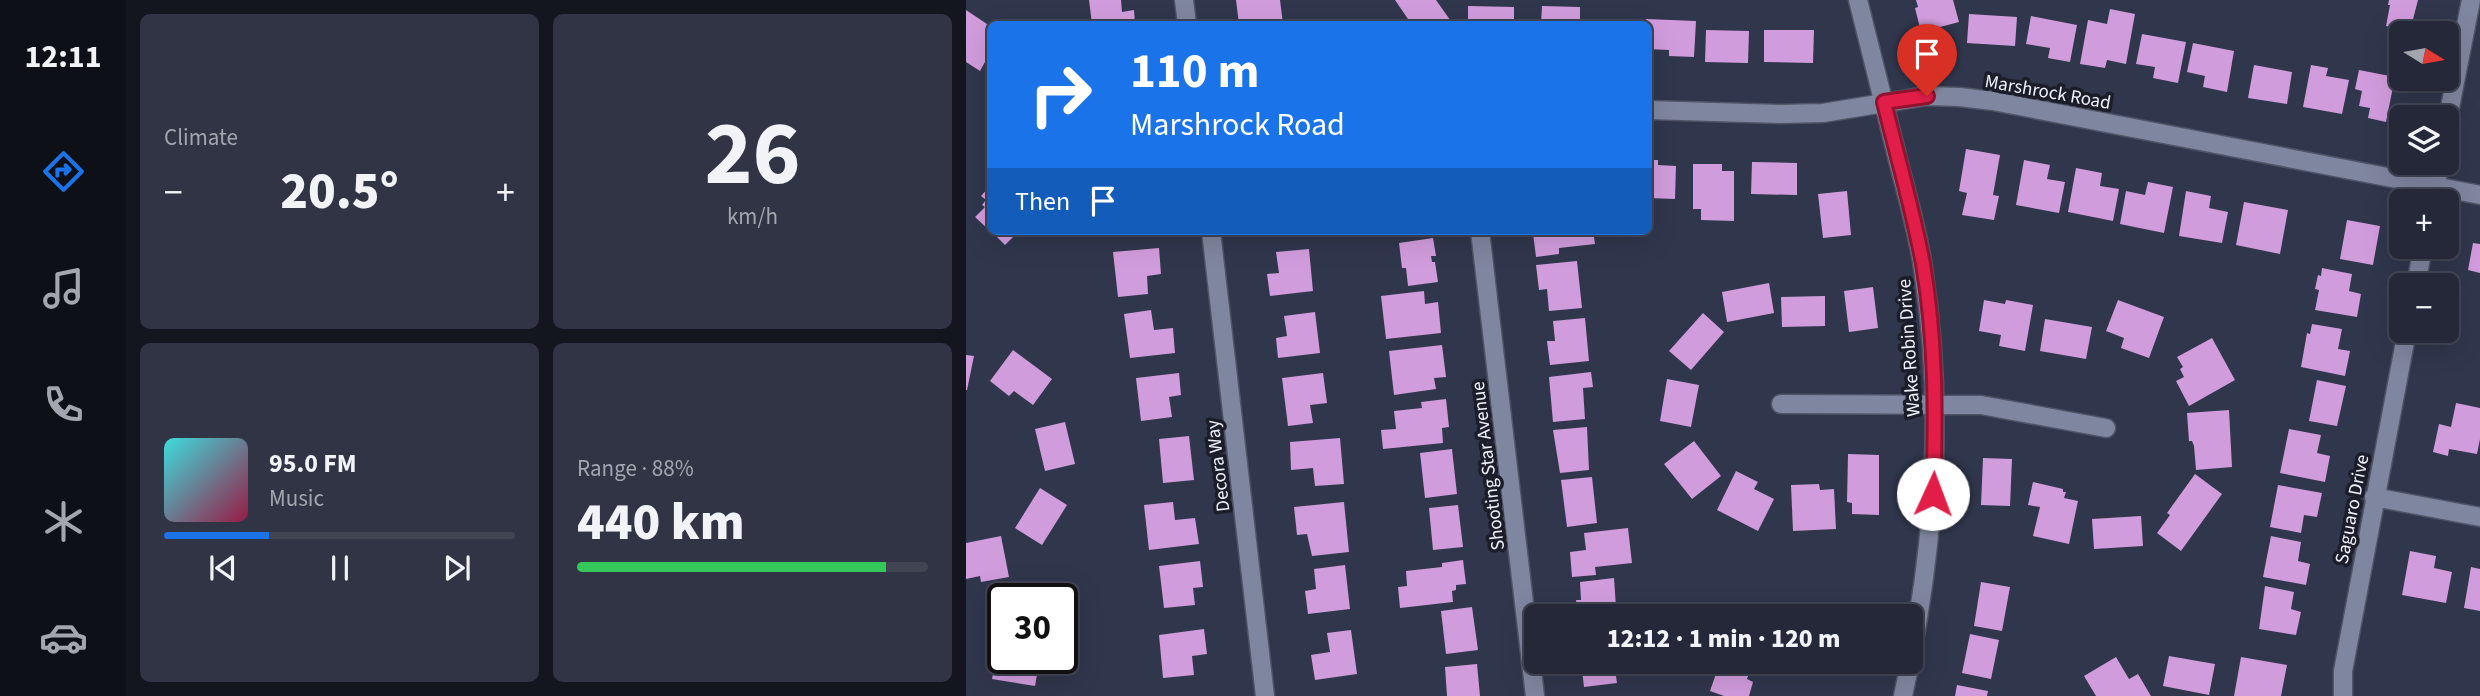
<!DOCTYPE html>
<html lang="en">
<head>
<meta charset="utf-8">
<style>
	:root { --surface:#242839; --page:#303444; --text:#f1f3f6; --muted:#a3a6ae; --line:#414453; --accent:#1a73e8 }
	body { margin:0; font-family:"Source Sans 3",sans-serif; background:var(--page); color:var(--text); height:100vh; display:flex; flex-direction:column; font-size:26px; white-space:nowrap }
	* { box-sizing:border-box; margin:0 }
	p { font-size:23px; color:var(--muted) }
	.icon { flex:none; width:38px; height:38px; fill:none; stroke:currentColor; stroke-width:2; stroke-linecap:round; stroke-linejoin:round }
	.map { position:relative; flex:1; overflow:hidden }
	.sheet { display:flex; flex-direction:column; gap:14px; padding:14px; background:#14161f; width:840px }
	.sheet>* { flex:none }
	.guide { position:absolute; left:21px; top:21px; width:665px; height:214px; border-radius:10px; box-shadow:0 7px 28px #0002,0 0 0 2px var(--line); background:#1a73e8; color:#fff; overflow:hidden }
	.needle { width:46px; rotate:101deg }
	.buttons { position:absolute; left:1423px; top:21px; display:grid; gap:14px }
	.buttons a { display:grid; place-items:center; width:70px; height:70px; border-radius:10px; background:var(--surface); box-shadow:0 7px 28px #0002,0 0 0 2px var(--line); font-size:35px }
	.speed { position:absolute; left:21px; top:583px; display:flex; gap:14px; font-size:35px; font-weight:700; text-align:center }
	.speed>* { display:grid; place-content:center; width:91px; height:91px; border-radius:50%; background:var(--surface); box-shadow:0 7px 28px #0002,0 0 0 2px var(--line); line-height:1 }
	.speed .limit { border:4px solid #111; border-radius:10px; background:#fff; color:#111 }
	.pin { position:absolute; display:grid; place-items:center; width:60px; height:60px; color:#fff; margin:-72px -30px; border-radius:50% 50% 50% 0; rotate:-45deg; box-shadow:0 0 7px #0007 }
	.pin .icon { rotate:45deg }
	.me { position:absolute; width:77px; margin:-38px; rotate:2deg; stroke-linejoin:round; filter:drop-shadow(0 0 5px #0008) }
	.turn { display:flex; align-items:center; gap:24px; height:147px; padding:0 28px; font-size:32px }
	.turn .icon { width:91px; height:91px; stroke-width:2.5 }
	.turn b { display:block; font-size:49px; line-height:60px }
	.then { display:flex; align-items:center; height:66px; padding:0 28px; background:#0003; gap:14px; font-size:26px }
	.big { font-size:52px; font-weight:800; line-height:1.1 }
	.sheet .tile { flex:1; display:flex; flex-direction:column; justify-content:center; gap:10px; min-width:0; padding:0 24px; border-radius:10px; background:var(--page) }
	.sheet .dial { align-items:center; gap:0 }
	.dial b { font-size:91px; line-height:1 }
	.song { display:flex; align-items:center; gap:21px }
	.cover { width:84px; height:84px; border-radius:10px; background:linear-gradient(135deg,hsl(180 70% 55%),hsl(340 70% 35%)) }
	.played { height:7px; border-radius:4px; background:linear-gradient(90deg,var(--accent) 30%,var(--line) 30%) }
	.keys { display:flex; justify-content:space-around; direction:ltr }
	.heat { display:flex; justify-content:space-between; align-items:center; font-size:38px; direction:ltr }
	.charge { height:10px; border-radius:5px; background:linear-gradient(90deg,#34c759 88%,var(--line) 0) }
	.sheet .tiles { flex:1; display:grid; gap:14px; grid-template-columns:repeat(2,1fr) }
	.trip { position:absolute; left:558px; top:604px; width:399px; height:70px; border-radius:10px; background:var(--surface); box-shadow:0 7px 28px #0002,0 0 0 2px var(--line); font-weight:800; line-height:70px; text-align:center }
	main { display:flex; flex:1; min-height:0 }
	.tabs { display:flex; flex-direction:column; width:126px; justify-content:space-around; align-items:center; background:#0e1017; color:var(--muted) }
	.tabs .icon { width:49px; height:49px }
	.tabs .current { color:var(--accent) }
	.tabs b { font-size:32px; color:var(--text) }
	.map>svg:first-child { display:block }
	.building { fill:#d19cdc }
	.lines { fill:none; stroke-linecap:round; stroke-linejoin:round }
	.street-casing { stroke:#505466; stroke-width:21 }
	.street { stroke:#7f869f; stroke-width:18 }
	.route-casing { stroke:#92132f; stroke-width:18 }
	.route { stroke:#e11d48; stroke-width:12 }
	.labels { text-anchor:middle; stroke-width:7; stroke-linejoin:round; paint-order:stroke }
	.street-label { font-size:19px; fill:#eff2fd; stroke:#1b1e28 }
</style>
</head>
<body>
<main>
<nav class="tabs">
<b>12:11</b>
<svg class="icon current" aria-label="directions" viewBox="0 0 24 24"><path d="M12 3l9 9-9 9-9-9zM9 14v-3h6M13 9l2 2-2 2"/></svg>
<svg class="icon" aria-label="music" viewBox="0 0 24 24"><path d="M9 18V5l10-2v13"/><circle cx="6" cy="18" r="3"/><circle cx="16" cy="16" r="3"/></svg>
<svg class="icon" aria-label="phone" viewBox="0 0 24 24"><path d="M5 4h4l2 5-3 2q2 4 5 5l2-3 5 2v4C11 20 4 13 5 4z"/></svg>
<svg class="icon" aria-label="climate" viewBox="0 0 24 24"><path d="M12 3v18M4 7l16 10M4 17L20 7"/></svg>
<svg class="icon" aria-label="car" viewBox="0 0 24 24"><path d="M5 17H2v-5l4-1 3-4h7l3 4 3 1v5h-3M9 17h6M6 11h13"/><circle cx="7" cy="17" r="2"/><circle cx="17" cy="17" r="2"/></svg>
</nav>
<section class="sheet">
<div class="tiles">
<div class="tile"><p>Climate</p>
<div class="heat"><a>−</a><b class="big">20.5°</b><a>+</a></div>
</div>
<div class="tile dial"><b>26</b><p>km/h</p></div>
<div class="tile">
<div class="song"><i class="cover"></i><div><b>95.0 FM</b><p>Music</p></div></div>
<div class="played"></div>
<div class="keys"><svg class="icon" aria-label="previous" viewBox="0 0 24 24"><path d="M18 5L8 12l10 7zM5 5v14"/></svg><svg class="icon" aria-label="pause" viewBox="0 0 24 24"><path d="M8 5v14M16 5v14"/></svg><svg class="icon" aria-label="next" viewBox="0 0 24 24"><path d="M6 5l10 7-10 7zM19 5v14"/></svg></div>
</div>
<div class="tile"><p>Range · 88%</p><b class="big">440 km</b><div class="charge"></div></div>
</div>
</section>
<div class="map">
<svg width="1514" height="696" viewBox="0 0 1514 696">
	<rect width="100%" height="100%" fill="#30364c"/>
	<path class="building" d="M123,0H155L156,12L168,10L169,24H126Z
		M270,0H314L317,24H273Z
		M429,0H470L487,24H440L444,22Z
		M950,0H987L993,22L955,32L949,8L952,7Z
		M1423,0H1452L1444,31L1420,26L1424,5H1422Z
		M502,6L548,7V24H502Z
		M576,6L614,7V24H575Z
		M1144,9L1169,14L1160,64L1141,60L1139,68L1114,64L1122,20L1141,24Z
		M0,10L24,26V53L14,71L0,62Z
		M1003,14L1051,17L1049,46L1001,43Z
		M1065,16L1111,25L1104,62L1082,58L1084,48L1060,44Z
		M680,19L730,21L728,57L703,56V50L682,49V24H679Z
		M740,30L783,31L782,63L739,62Z
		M798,30H848L847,63L798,62Z
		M1176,34L1220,42L1212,83L1187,78L1189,67L1170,64Z
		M1227,43L1268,51L1261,92L1237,87L1239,76L1221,72Z
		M1288,65L1326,72L1321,104L1282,98Z
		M1345,65L1362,68L1360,76L1383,80L1376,114L1337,107Z
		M1393,70L1429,77L1420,122L1402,118L1404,108L1393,106L1396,91L1389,89Z
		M1000,149L1034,155L1027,195L1033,196L1028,220L996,215L1001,193L993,191Z
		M682,160H692V165L710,166L709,199L682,198Z
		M1058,160L1084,165L1081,179L1099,182L1093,213L1050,205Z
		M786,162L831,163V195L785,194Z
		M727,164H756V171H768V221L735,220V209H727Z
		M1110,168L1136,173L1134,186L1153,189L1147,221L1102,212Z
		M1182,182L1207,187L1198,233L1154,224L1160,191L1179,195Z
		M24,186V231L9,217L19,207L16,205L20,200L15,196Z
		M881,191L885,235L857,238L852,194Z
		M1220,191L1245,196L1243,208L1262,212L1256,243L1213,236Z
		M1278,202L1322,210L1314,254L1270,245Z
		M1381,220L1414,226L1407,265L1374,259Z
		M25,231H53L39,245Z
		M584,231H627L629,244L593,248V254L570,257L567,233Z
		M467,238L470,256H465L466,262H469L472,282L442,286L440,268H436L433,243Z
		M1507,243L1514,244V273L1502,270Z
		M193,248L195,274L181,276L182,294L152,297L147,252Z
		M343,249L347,291L304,296L301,274L313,273L310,252Z
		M611,261L616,308L583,311L581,289L573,290L570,265Z
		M1356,268L1386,274L1383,291L1395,294L1391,317L1349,310L1353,290L1349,289L1352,275L1355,276Z
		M803,283L808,313L761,322L756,292Z
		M907,287L912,328L883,332L878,291Z
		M458,291L459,304L472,302L475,333L420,339L415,296Z
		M859,296V326L816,327L815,297Z
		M1018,300L1039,304L1040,300L1067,305L1059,351L1033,346L1035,335L1013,331Z
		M1152,300L1198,317L1183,358L1155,348L1158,338L1140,331Z
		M185,310L188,330L207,328L209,353L164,358L158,314Z
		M349,312L354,353L312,358L310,338L321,336L318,316Z
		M737,313L758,332L725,370L703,351Z
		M619,318L623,361L584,365L581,341H589L587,321Z
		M1079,319L1126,327L1120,359L1074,351Z
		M1346,324L1376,329L1372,349L1384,351L1379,376L1335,367L1341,333L1344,334Z
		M1246,338L1269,380L1223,406L1210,381L1218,377L1214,369L1217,367L1211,357Z
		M476,345L480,377L468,378L470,389L428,395L423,351Z
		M47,350L86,379L67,405L48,391L43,396L24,381Z
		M0,355L8,356L1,390H0Z
		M625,372L627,387L617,388L619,419L587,422L583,377Z
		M213,373L215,395L203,397L206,417L175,421L170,378Z
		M357,373L361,403L344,405L347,423L322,426L316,378Z
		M701,379L733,385L725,427L694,421Z
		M1351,380L1380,386L1371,426L1343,421Z
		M480,399L483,427L476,428L477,443L417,449L415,430L430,429L428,411L456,408L455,402Z
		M1490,403L1514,408V439L1511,454L1483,449L1482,456L1467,452L1473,424L1485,427Z
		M1263,410L1266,467L1230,470L1228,446L1226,441H1223L1221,413Z
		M99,422L109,464L79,471L69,429Z
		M621,427L623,470L594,473L587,430Z
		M1323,429L1355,435L1351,453L1364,456L1359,482L1314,473Z
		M223,436L228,480L197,483L193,439Z
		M374,438L378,484L349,486L347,468L325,470L324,442Z
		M728,441L755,476L726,499L698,464Z
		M486,449L491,494L459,498L454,453Z
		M882,454L913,455V515L886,514V503L881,502Z
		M1017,458L1046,459L1044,506L1015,505Z
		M770,471L792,482L788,489L808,499L792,531L751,510Z
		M1229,474L1256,494L1215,551L1191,533L1204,515L1201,513Z
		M626,477L631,523L601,527L595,480Z
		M1067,482L1097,489V492H1100L1098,498L1112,501L1103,544L1067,536L1074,507L1062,505Z
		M853,484L854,490L868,489L870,529L827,531L825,485Z
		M1312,485L1356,493L1351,517L1338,515L1335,533L1304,527Z
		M74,488L101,505L76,545L49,528Z
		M207,502L209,520L229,518L233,544L183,550L178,505Z
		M378,502L383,552L346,556L341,534L331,535L328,507Z
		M492,505L497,547L467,550L463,508Z
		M1175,516L1177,546L1128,549L1126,519Z
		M662,528L666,563L629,567L630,575L606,577L604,552L620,550L618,533Z
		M35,536L43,577L15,582L14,576L0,579V543Z
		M1305,536L1335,542L1332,561L1344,564L1340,585L1297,577Z
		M1444,551L1470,556L1468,568L1486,572L1480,603L1436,595Z
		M497,560L500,584L490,585V590L486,591L487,602L434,608L432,587L441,586L440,571L476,567V563Z
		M234,561L237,587L227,588L229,605L198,608L193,566Z
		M379,565L384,609L342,614L339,591L350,589L348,569Z
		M1505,567L1514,569V611L1498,608Z
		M648,578L650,607L637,609L638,616H612L610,600H615L614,582Z
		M1015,582L1044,587L1036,631L1008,626Z
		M1299,586L1328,592L1325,609L1335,612L1330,635L1293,629Z
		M837,605L840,616H796V615Z
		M506,607L512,650L480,654L475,611Z
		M238,629L241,654L226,656L228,675L197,678L193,635Z
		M385,630L391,674L349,680L345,655L364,652L361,633Z
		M1004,634L1033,640L1025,679L996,673Z
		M32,649H37V658H74L69,686L26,679Z
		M1203,656L1249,664L1243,695L1197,686Z
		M1150,657L1163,679L1172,674L1185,696H1130L1118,676Z
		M1275,657L1321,665L1315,696H1268Z
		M615,662H648L651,683L618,687Z
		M754,662H787L781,679L787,682L783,696H758L744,691Z
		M511,664L514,696H481L479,667Z
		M991,685L1022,691L1021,696H989Z"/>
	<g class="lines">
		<defs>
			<path id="street" d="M218,0L221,24
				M892,0C906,55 920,110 933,164C942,199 952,233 957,268C977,397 970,529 945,657
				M682,110L815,114L857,113L961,96L993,97L1027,101L1514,195
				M1480,128L1505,0
				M1466,201L1474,163
				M245,231L299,696
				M514,231L569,696
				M1450,285L1457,247
				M815,404L1015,405L1140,428
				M1408,497L1514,517
				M937,696L944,662
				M1377,696V671L1441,331"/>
		</defs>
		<use href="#street" class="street-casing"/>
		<use href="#street" class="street"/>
	</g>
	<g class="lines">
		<defs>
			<path id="route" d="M961,96L918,102C931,156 947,210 957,264C970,340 970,418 967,494"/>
		</defs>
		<use href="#route" class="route-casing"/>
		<use href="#route" class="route"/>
	</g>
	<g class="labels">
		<g class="street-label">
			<text transform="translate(1082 91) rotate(10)" y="7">Marshrock Road</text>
			<text transform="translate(942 348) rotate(-94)" y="7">Wake Robin Drive</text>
			<text transform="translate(251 466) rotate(-97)" y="7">Decora Way</text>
			<text transform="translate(521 466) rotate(-97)" y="7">Shooting Star Avenue</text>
			<text transform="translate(1385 509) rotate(-79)" y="7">Saguaro Drive</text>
		</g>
	</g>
</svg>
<div class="buttons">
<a><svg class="needle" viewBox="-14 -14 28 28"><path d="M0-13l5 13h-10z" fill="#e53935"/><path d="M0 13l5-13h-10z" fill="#a3a6ae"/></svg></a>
<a><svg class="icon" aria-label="layers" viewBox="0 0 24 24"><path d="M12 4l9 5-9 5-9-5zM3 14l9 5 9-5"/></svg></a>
<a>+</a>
<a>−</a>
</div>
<div class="speed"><div class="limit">30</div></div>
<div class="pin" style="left:961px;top:96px;background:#d93025"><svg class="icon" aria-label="arrive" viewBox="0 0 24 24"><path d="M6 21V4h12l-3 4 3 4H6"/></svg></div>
<svg class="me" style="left:967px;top:494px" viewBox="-20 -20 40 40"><circle r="19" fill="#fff"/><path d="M0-13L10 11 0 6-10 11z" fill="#e11d48"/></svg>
<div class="trip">12:12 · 1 min · 120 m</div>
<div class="guide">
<div class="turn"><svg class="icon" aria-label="right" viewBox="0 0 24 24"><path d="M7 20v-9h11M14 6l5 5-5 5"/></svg><div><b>110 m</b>Marshrock Road</div></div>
<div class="then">Then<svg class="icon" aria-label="arrive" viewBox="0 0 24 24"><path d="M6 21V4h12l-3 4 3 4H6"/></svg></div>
</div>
</div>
</main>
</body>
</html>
